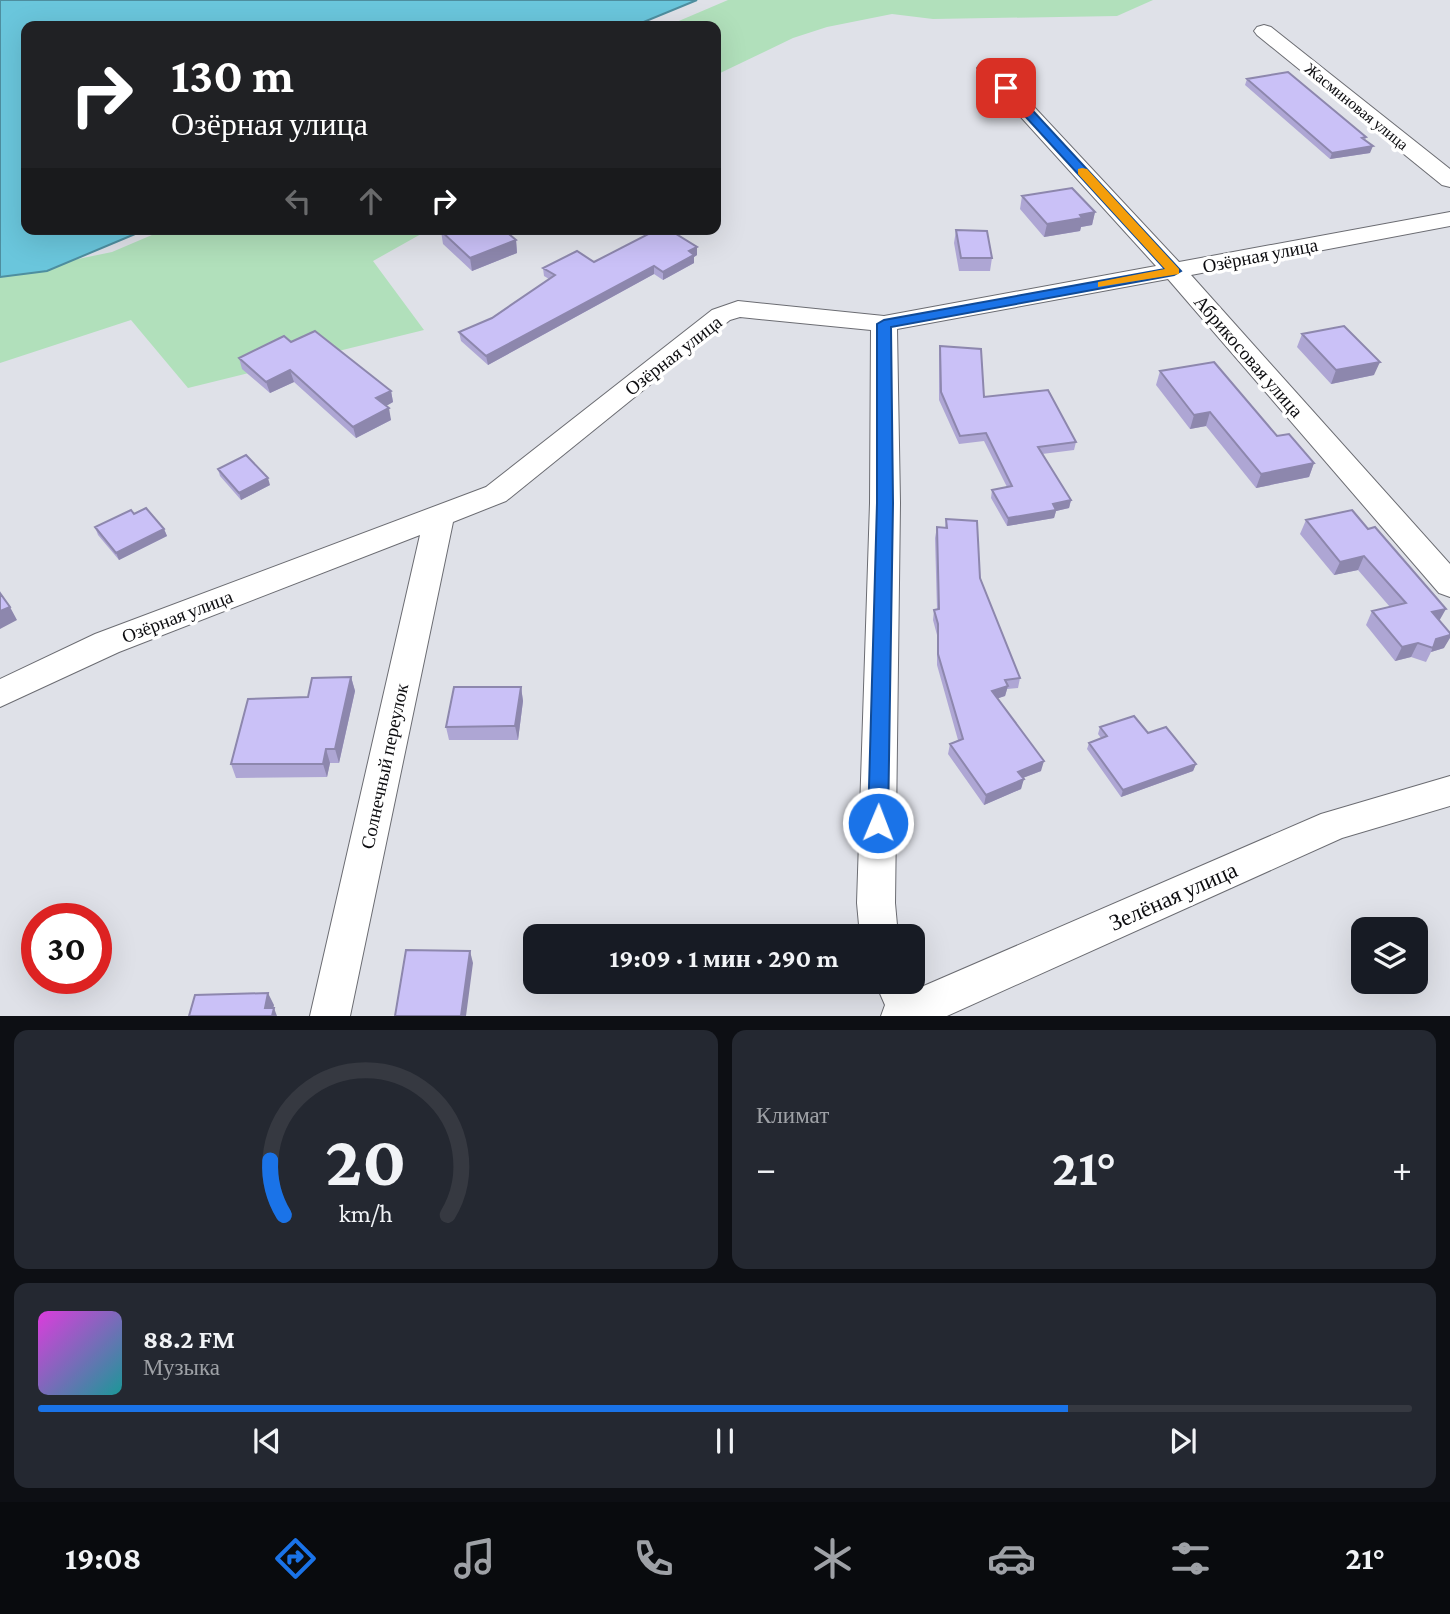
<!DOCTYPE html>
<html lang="ru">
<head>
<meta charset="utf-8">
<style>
	:root { --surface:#171b24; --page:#242831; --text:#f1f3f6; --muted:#9ea1a6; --line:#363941; --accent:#1a73e8 }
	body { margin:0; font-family:"Crimson Pro",serif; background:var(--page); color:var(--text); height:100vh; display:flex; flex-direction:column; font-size:26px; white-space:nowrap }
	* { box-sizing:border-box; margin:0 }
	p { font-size:23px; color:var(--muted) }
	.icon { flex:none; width:38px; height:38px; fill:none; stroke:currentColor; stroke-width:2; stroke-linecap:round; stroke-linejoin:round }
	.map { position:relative; height:1016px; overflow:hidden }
	.details { display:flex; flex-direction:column; gap:14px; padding:14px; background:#0d0f14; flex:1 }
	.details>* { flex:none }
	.top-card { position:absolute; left:21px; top:21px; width:700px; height:214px; border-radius:14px; box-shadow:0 7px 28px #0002; background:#202124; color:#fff; overflow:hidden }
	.tools { position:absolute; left:1351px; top:917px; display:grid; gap:14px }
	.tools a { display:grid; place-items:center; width:77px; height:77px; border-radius:14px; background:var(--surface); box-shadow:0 7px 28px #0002; font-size:35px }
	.speed { position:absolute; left:21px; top:903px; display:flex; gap:14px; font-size:35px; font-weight:700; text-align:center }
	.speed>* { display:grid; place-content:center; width:91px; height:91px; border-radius:50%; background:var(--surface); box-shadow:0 7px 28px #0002; line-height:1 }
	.speed .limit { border:10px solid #d22; background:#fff; color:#111 }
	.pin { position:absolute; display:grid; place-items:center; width:60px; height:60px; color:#fff; margin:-30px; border-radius:14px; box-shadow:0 4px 10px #0006 }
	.me { position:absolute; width:77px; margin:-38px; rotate:1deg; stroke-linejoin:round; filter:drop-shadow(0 0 5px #0008) }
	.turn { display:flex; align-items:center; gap:24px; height:147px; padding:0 35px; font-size:32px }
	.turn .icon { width:91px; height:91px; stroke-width:2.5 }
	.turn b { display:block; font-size:49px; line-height:60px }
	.lanes { display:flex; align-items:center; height:66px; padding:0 35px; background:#0003; justify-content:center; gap:35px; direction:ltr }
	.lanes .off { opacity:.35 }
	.big { font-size:52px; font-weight:700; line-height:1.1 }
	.details .card { flex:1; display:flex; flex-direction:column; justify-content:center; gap:10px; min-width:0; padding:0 24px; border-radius:14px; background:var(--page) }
	.details .dial { align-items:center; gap:0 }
	.dial svg { height:182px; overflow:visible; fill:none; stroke:var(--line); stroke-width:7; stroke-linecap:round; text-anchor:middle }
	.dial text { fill:var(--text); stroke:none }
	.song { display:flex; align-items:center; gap:21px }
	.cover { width:84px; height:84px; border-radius:10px; background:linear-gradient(135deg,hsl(300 70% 55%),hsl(180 70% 35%)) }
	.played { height:7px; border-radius:4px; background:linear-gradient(90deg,var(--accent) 75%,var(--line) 75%) }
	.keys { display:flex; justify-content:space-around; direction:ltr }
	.heat { display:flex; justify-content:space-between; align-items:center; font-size:38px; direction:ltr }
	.details .tiles { flex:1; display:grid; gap:14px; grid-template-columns:1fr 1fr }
	.card:last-child { grid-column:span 2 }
	.trip { position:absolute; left:523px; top:924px; width:402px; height:70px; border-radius:14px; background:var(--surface); box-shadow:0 7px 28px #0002; font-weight:700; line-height:70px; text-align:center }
	.menu { display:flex; height:112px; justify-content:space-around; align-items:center; background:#090b0e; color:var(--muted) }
	.menu .icon { width:49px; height:49px }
	.menu .current { color:var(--accent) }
	.menu b { font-size:32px; color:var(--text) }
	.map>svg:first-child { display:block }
	.green { fill:#b1e0bb }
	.water { fill:#6ac6dc; stroke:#4e8e9f; stroke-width:2 }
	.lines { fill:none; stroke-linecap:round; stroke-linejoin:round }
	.minor-casing { stroke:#6b6c72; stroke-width:2 }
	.minor { fill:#fff; fill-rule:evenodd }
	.wall { fill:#aea6d4 }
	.shaded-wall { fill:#8d87ad }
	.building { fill:#cac1f7; stroke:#8d87ad; stroke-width:2 }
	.route { fill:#1a73e8; stroke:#114b97; stroke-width:2 }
	.slow { fill:#f59e0b }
	.labels { text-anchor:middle; stroke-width:7; stroke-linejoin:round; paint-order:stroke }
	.far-street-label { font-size:16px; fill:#0d0d10; stroke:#fff }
	.street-label { font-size:19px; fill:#0d0d10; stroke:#fff }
	.near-street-label { font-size:23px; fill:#0d0d10; stroke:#fff }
</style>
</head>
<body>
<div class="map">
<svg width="1450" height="1016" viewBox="0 0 1450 1016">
	<rect width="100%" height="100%" fill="#dfe1e8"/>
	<path class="green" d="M728,0H1153L1117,16L933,19L892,14L827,27L793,38L716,75V26H667Z
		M166,229H430L373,261L424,330L188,388L131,320L0,363V275L112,252Z"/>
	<path class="water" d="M0,0H697L634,26H26V229H147L47,271L0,277Z"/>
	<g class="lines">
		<defs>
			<path id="minor" d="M1264,25L1271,27L1450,169V187L1442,185L1257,35L1254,31L1257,27Z
				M987,62L994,64L1179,262L1450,212V226L1191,275L1450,564V597L1439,593L1168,279L897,329L900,503L895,903L898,936H860L857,903L870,503L871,330L740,317L730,320L506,501L453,522L350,1016H310L420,535L119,652L0,707V679L95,634L486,487L712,310L738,301L884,316L1156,266L980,72L977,68L980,64Z
				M1450,776V806L1342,838L947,1016H881L885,1005L875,982H914V978L919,988L1321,814Z"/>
		</defs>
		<use href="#minor" class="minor-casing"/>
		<use href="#minor" class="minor"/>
	</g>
	<path class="wall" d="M1247,79L1366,137L1365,140L1370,153L1330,159L1245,85Z
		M1022,196L1095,212L1092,225L1081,227L1080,231L1044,237L1020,209Z
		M956,230L992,258L990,271H959L954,243Z
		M441,231L516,240L517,253L472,271L443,244Z
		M697,255L694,257V263L663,280L654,274L488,365L461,341L459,332L492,318L549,279L544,276L543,268L594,262Z
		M1302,334L1374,375L1331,384L1297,347Z
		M291,342L391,391L393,402L386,406L391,420L356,438L294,382L270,393L242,369L239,358Z
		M940,346L984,397L1076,442L1074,450L1042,454L1071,500L1069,508L1056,511L1054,518L1007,526L991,498L992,490L1007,487L984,441L959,444L939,400V354Z
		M1160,371L1277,436L1314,463L1309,477L1256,488L1206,426L1190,429L1156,385Z
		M218,469L270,485L241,500L220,476Z
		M1352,510L1439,621L1444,648L1431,652L1426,662L1411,657L1395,661L1366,625L1372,611L1390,607L1358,570L1334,575L1300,534L1306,520Z
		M134,514L164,529L167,536L119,560L98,535L95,527Z
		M946,519L980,578L1020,678L1018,688L1007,689L1005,696L998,698L1041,771L1023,778L1021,789L984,805L948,754L950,744L958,740L937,665V635L933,620L934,610L937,609L935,538L937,527L945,528Z
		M351,677L355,691L339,763H330L327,777L236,778L231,764L308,697Z
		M521,687L523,701L518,740H449L446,727Z
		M1100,727L1148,733L1196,764L1193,771L1121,797L1087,749L1089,743L1101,738L1098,734Z"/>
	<path class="shaded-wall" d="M1373,146L1370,153L1330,159L1332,153Z
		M1095,212L1092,225L1081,227L1080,231L1044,237L1047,224L1080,215Z
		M516,240L517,253L472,271L470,258Z
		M697,247V255L694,257V263L663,280V272L689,251Z
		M654,266V274L488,365L486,356Z
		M1380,362L1374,375L1331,384L1336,370Z
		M290,370L294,382L270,393L266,382Z
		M391,391L393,402L379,410L376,398Z
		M389,408L391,420L356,438L353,427Z
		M1210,412L1206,426L1190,429L1194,415Z
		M1314,463L1309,477L1256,488L1261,474Z
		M268,478L270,485L241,500L239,493Z
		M1071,500L1069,508L1056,511L1054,518L1007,526L1008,518L1053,504Z
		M164,529L167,536L119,560L116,553Z
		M1364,556L1358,570L1334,575L1340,562Z
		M10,607L17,620L0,629V611Z
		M1446,609L1438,623L1432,612Z
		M1450,635V638L1444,648L1431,652L1436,639Z
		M1418,643L1411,657L1395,661L1402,647Z
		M351,677L355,691L339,763L335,749Z
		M1008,686L1005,696L990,701L992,691Z
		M521,687L523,701L518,740L515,726Z
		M326,749L330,763L327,777L323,764Z
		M1044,761L1041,771L1015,781L1018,772Z
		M1196,764L1193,771L1121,797L1123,790Z
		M1024,779L1021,789L984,805L986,795Z
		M470,951L473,963L466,1016H461Z
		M268,993L274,1005L272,1016L265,1008Z
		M274,1008L277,1016H272Z"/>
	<path class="building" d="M1288,72L1366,137L1362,138L1373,146L1332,153L1247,79Z
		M1072,188L1095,212L1080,215L1082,218L1047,224L1022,196Z
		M444,229H503L516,240L470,258L441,231Z
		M658,229H668L697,247L689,251L694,255L663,272L654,266L486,356L459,332L492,318L555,275L543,268L577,251L594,262Z
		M956,230L987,231L992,258H961Z
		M1344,326L1380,362L1336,370L1302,334Z
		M315,331L391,391L376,398L389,408L353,427L290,370L266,382L239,358L284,336L291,342Z
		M940,346L981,349L984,397L1048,390L1076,442L1038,447L1071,500L1053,504L1056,510L1008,518L992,490L1012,486L986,433L960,436L941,392Z
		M1214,362L1277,436L1289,434L1314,463L1261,474L1210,412L1194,415L1160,371Z
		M246,455L268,478L239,493L218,469Z
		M146,508L164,529L116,553L95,527L131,510L134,514Z
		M1352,510L1368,529L1375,527L1446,609L1432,612L1450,633V635L1436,639L1433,648L1418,643L1402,647L1372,611L1406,603L1364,556L1340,562L1306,520Z
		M946,519L977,521L980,578L1020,678L1005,680L1008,686L992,691L1044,761L1018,772L1024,779L986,795L950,744L963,739L938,654V624L934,610L939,609L937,527L947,528Z
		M0,593L10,607L0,611Z
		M351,677L335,749H326L323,764H231L248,699L308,697L312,678Z
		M454,687H521L515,726L446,727Z
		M1134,716L1148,733L1166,727L1196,764L1123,790L1089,743L1107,736L1100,727Z
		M406,950L470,951L461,1016H395Z
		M268,993L265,1008H274L272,1016H189L195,995Z"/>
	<path class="route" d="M1006,85L1010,86L1181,271L1174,275L891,327L893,503L888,823L885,829L878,832L871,829L868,823L877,503V324L884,320L1165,269L1002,91L1001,88Z"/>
	<path class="slow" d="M1082,168L1087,169L1179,269V274L1098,287V282L1165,269L1078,174V169Z"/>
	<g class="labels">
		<g class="far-street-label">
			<text transform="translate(1357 106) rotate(39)" y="6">Жасминовая улица</text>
		</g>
		<g class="street-label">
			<text transform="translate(1260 255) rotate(-11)" y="7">Озёрная улица</text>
			<text transform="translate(673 355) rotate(-38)" y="7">Озёрная улица</text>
			<text transform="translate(1249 356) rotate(49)" y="7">Абрикосовая улица</text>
			<text transform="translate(177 616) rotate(-21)" y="7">Озёрная улица</text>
			<text transform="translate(384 766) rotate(-78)" y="7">Солнечный переулок</text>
		</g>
		<g class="near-street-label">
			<text transform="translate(1173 896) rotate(-24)" y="8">Зелёная улица</text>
		</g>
	</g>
</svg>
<div class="tools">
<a><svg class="icon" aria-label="layers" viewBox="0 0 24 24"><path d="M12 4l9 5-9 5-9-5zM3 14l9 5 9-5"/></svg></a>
</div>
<div class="speed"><div class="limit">30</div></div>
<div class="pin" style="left:1006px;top:88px;background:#d93025"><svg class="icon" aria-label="arrive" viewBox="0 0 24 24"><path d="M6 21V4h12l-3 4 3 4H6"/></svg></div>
<svg class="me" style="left:878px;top:823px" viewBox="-20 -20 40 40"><circle r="17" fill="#1a73e8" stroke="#fff" stroke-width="3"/><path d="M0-11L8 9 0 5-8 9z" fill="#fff"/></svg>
<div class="trip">19:09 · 1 мин · 290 m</div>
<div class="top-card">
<div class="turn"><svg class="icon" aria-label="right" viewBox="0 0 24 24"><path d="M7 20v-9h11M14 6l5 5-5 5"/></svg><div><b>130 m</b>Озёрная улица</div></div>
<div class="lanes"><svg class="icon off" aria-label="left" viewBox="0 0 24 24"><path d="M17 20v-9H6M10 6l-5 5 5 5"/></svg><svg class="icon off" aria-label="ahead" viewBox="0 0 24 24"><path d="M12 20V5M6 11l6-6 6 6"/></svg><svg class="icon" aria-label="right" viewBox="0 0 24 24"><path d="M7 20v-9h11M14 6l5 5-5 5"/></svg></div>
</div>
</div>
<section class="details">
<div class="tiles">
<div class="card dial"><svg viewBox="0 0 100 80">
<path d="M14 69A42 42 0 1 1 86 69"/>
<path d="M14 69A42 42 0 0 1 8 45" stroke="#1a73e8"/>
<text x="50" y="56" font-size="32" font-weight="700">20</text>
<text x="50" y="72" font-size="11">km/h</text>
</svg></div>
<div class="card"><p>Климат</p>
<div class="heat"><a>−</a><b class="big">21°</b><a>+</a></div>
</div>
<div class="card">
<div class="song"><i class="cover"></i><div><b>88.2 FM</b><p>Музыка</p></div></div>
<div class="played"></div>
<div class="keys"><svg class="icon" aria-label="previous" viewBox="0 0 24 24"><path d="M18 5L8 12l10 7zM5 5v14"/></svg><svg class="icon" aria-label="pause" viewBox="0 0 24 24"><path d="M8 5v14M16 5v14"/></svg><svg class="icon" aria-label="next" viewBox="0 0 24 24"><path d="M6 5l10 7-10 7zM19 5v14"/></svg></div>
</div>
</div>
</section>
<nav class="menu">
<b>19:08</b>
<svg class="icon current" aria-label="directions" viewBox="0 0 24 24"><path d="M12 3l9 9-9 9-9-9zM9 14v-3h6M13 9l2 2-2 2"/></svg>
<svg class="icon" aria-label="music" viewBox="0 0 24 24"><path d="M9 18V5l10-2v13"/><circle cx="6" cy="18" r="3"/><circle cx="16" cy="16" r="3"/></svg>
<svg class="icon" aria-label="phone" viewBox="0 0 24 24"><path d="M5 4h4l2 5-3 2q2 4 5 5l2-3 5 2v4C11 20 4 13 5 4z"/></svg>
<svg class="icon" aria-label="climate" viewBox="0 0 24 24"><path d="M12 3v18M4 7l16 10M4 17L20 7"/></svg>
<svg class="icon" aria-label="car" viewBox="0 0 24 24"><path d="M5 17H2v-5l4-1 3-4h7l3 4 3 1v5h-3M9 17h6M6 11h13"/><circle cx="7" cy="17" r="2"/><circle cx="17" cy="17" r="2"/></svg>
<svg class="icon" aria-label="filters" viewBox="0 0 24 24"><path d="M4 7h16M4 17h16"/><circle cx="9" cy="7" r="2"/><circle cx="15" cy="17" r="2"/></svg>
<b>21°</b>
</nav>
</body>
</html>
